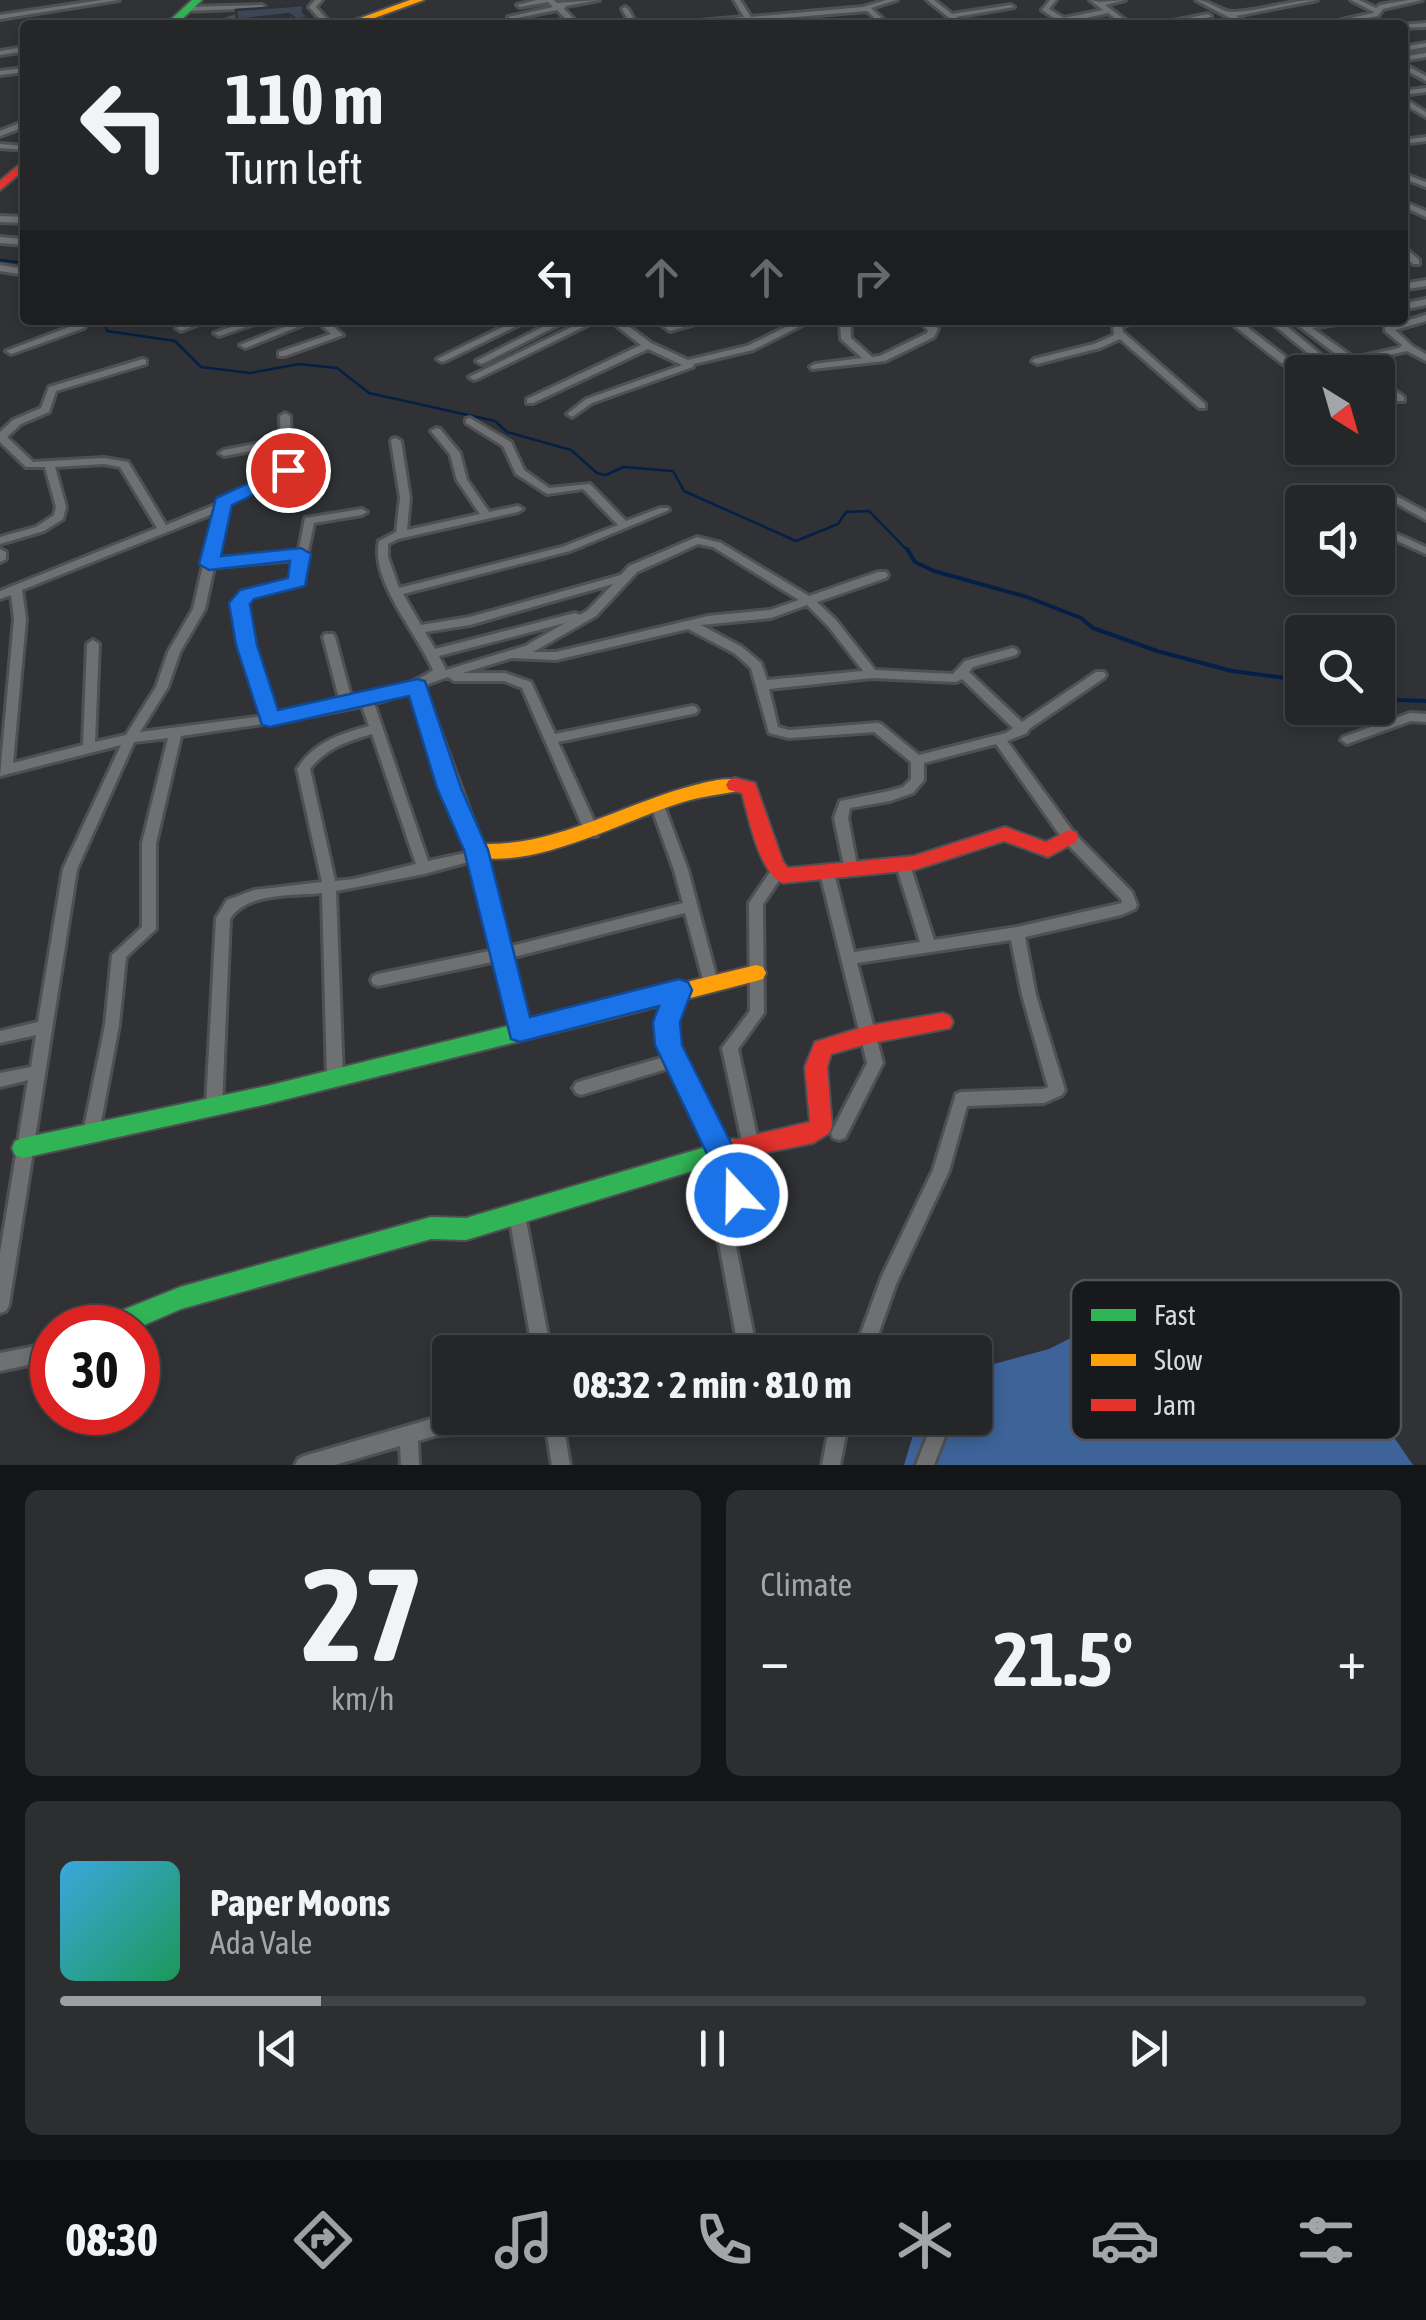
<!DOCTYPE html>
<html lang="en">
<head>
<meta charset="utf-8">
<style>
	:root { --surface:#242628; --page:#2c2e30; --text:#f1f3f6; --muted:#a3a5a8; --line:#414345; --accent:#9d9fa3 }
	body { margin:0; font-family:"Asap Condensed",sans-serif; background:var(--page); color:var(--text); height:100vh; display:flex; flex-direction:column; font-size:38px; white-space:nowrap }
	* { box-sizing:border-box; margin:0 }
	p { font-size:32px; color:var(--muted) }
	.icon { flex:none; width:55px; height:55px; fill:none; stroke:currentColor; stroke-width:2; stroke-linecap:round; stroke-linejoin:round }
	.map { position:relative; height:1465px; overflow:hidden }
	.details { display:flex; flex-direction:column; gap:25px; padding:25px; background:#141516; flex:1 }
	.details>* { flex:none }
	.banner { position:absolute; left:20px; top:20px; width:1388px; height:305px; border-radius:10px; box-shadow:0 5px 15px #0003,0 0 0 2px var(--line); background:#242628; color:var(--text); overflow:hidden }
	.needle { width:65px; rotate:143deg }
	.fabs { position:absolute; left:1285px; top:355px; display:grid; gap:20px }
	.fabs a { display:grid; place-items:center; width:110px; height:110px; border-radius:10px; background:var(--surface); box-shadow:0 5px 15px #0003,0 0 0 2px var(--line); font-size:50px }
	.speed { position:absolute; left:30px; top:1305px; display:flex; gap:20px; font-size:50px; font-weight:700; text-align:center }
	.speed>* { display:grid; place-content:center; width:130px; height:130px; border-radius:50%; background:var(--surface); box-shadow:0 5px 15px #0003,0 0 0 2px var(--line); line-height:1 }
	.speed .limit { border:15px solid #d22; background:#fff; color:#111 }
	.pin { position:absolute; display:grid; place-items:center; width:85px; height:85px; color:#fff; margin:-42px; border:5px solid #fff; border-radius:50%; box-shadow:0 2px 10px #0007 }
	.me { position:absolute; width:110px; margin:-55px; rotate:339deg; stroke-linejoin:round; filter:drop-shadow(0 0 8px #0008) }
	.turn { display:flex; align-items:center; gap:35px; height:210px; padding:0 40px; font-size:45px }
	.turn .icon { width:130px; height:130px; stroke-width:2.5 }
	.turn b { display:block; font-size:70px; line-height:85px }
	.lanes { display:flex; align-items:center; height:95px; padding:0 40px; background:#0003; justify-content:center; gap:50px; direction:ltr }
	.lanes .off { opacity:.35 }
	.big { font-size:75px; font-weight:700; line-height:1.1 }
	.details .card { flex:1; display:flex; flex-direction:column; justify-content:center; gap:15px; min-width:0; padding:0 35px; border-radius:15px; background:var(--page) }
	.details .dial { align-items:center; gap:0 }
	.dial b { font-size:130px; line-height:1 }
	.song { display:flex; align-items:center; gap:30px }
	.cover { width:120px; height:120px; border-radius:15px; background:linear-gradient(135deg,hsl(200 70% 55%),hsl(150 70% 35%)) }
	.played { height:10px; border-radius:5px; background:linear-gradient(90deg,var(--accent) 20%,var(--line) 20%) }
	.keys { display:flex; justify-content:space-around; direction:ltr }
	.heat { display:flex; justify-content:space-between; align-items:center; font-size:55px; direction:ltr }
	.details .tiles { flex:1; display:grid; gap:25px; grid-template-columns:1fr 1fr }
	.card:last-child { grid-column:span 2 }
	.trip { position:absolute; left:432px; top:1335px; width:560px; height:100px; border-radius:10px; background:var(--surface); box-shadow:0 5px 15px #0003,0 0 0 2px var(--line); font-weight:700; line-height:100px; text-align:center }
	.tabs { display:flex; height:160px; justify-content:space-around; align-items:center; background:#0e0f10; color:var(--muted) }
	.tabs .icon { width:70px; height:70px }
	.tabs .current { color:var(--accent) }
	.tabs b { font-size:45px; color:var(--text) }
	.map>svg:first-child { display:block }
	.forest { fill:#3d6398 }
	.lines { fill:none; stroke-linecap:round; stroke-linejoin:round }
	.stream-far1 { stroke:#042046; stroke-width:2.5 }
	.stream { stroke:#042046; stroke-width:4 }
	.street-casing { stroke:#4e5053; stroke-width:6 }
	.fast-casing { stroke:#4e5053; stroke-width:4 }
	.slow-casing { stroke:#4e5053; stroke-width:4 }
	.jam-casing { stroke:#4e5053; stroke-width:4 }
	.street { fill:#6f7072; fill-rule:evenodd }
	.fast { fill:#30b455; fill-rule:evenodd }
	.slow { fill:#ff9f0a; fill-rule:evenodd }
	.jam { fill:#e5322d; fill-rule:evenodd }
	.wall { fill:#353e49 }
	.shaded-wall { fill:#2b323c }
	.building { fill:#3e4855; stroke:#2b323c; stroke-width:2.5 }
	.route { fill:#1a73e8; stroke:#114b97; stroke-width:2.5 }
	.key { fill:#18191c; stroke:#515356; stroke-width:2.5 }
	.key-label { font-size:28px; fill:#d7dade }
</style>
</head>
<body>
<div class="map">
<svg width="1426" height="1465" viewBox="0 0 1426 1465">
	<rect width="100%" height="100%" fill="#303235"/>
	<path class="forest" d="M1121,1313L1357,1383L1413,1465H904L918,1418H975V1369L1049,1349Z"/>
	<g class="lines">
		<path class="stream-far1" d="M0,260L25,263
			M103,320L107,331L175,341L201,367L250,373L299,364L337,368L369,393L495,421L507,432L571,450L597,473L606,475L623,467L673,471L684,491L796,541L838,524L846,512L869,511L908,551"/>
		<path class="stream" d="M907,549L915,562L934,571L1027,597L1081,618L1093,628L1157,651L1232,671L1286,678L1302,686
			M1378,690L1398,700L1426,701"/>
		<defs>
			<path id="street" d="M102,0H119L0,19V15Z
				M315,0H322L316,7L332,25H325L309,7Z
				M537,0H554L557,3L599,0L566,6L564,9L580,25H573L570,22L535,25L566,19L557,10L511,19L508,17L553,7L548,2L520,7L517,5Z
				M734,0H740L751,17L863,7L886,0H897L871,8L889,25H882L867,11L701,25H674L677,23L744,17Z
				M927,0H934L952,14L1011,5L1014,7L956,17L965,25H958Z
				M1050,0H1056L1049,9L1064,18L1103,10L1090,0L1100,2L1125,0L1105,5L1132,25H1124L1108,13L1064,23L1039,25L1057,20L1042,10Z
				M1196,0C1210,0 1221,13 1234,12C1262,11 1289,0 1317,0L1236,16L1251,25H1243Z
				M1351,0H1359L1376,8L1380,5L1408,0H1422L1383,9L1378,16L1338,23V21L1373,13L1374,12Z
				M262,5L265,7L264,8L187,11L184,9L187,7Z
				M625,7L628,9L637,25H631L622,9Z
				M253,12L255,13V15L221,25H210Z
				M1208,14L1211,16L1210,17L1168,25H1153Z
				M1426,23V27L1402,28V25H1399Z
				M1426,43V47L1402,51V47Z
				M25,47V51L0,55V51Z
				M1426,53V57L1402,61V57Z
				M1402,63L1426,76V81L1402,68Z
				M25,68V72L0,75V71Z
				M1426,88V92L1402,95V91Z
				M1402,97L1426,112V117L1402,103Z
				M22,122H25V127L0,136V131Z
				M1426,137V141L1402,144V140Z
				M0,144L25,146V150L0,148Z
				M1402,173L1426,182V187L1402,178Z
				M1402,201L1426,211V217L1402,206Z
				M0,216L25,217V223L0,222Z
				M0,237L25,239V245L0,243Z
				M1402,245L1419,260V264H1413L1402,253Z
				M0,265L25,269V275L0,271Z
				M1426,280V286L1402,290V284Z
				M1426,299V305L1402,310V304Z
				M1426,315V321L1395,330L1412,346L1426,354V361L1407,351L1360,362L1371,372H1362L1350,364L1337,367L1336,371H1330L1268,320H1279L1331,363L1344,360L1291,320H1302L1306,323L1325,320H1348L1343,323L1312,328L1354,358L1399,348L1402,345L1385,331V327Z
				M79,320H89L84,328L14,353L11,354L6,351L77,324Z
				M196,320H210L181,331L176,328Z
				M251,320H266L222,335L219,336L214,333Z
				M302,320H315L248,347L245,348L240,345Z
				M316,320H326L343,335L285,356H279V352L331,334Z
				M517,320H529L445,361L442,362L437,359Z
				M556,320H568L484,363L481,364L476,361Z
				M586,320H598L477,379L474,380L469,377Z
				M609,320H620L651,343L688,360L747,346L800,320H812L753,350L694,364L693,367L592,403L572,417L567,414L586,399L682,365L648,349L533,403H527V399L641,345Z
				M654,320H665L672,325L700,320L702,322L670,331Z
				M840,320H850L851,338L872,357L880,356L927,333L928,330L918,320H928L938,329L934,337L885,361L812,369L810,367L815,364L862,358L841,339Z
				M1105,320L1118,322L1140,320L1122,327L1123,332L1205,404V408H1199L1120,339L1100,348L1037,364L1032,361L1034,359L1094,344L1114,335L1113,326Z
				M1227,320H1238L1305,372H1302V378L1299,377Z
				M143,359L146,360V364L56,391L49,412L21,424L7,437L33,462L104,458L128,462L166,525L217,504L219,500L283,469L282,445L224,456L219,453L224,450L281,439L280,416L285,413L290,416L293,470L228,504L216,560L293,553L299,549L305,518L362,509L367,512L362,515L314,523L301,585L251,597L245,604L253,645L275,714L340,702L323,637L325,634H333L335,637L352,700C380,693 409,687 433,670C417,633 370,581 379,541L396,532L400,498L391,441L392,439L396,438L401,441L410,498L407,530L480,514L457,480L450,454L431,431L436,428L440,429L460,453L467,480L489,512L518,506L523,509L518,512L398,539L388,544V557L399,588L562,547L618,525L583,489L547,494L516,474L503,446L466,423V419L470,418L511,442L524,470L549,488L590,484L626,521L660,508H668L669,510L570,551L403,594L421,625L470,617L621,575L629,566L697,537L721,543L809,596L878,572H886L888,575L886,578L817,602L836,620L875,670L953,674L965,661L1012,648L1016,649L1018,652L1016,655L973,667L969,672L1022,722L1096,672H1104L1106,675L1104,678L1029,729L1027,733L1007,741L1074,833L1132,892L1137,905L1135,909L1121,915L1025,937L1036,995L1065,1090L1062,1095L1044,1103L967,1106L949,1171L896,1284L872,1352H854L882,1276L933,1170L956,1094L961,1092L1043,1089L1048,1087L1022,995L1011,940L857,963L883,1063L845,1138L839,1140L833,1138L831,1133L867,1063L820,873L822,869H832L834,873L854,952L920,942L896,865L898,861H908L910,865L934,940L1017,927L1122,903L1121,899L1064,841L996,744L924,763V780L913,793L890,801L850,808L848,818L858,871L856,875H846L834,818L840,801L889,791L903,787L911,779V762L874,732L789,738L769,733L751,668L734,653L688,629L556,660L512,658L463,673H505L531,682L555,734L692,706L696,707L698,710L696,713L692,714L558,742L599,832L597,836H587L585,832L522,688L504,681H454L448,677C423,685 400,697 374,703L428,861L470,852L471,846H481L507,947L683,903L674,870L650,803L652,800H662L688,870L718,983L716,987L711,989L706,987L704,983L685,913L510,958L528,1030L526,1034L521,1036L516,1034L514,1030L497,961L378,986L373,984L371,980L373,976L378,974L494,950L472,861L424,874L336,891L343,1078L340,1083L335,1085L330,1083L327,1078L322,893C293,896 247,892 230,919L222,1106L219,1111L214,1113L209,1111L206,1106L216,918L227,900L254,890L322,882L297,769C314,742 340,734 369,726L362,706L296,719L181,736L156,843V929L126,957L119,1025L99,1133L97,1138L91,1140L85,1138L83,1133L105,1025L112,955L142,927V843L168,738L134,742L77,869L9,1305L6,1311L0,1313V1253L28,1080L0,1087V1073L31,1067L36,1035L0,1043V1031L38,1022L63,869L121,745L0,776L14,619L11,595L0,599V591L157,528L120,467L104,464L55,467L66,507L63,519L44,531L0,544V537L36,527L54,515L56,507L45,467H26L0,442V432L13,420L41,408L49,387ZM215,513L193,609L168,652L156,687L126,735L95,742L99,644L93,640L87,644L83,745L13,763L26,619L22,590ZM698,544L713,547L799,600L770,610L708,616L556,652H533L596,616L637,572ZM295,560L292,580L243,591L233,603L241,645L263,716L140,732L168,687L180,652L205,609L214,567ZM613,584L588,610L580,615L575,613L435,649L425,632L470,625ZM807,605L828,626L863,671L767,680L761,663L742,647L701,625L771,618ZM565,623L525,646L446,670L439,656ZM872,678L956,682L962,679L1013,728L1006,733L919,755L881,724L877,723L789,730L778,727L769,689ZM372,734L416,864L354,879L335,881L310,769C325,749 347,741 372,734Z
				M1378,378L1404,397V401H1398L1378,385Z
				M1396,496L1426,512V520L1392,501V497Z
				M1386,529L1426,547V554L1382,534L1381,532Z
				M0,549L6,552V559L0,562Z
				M1410,713L1426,714V722L1411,721L1347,744L1341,740L1343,737Z
				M777,868L782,869L784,873L763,904L764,1013L738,1049L759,1146L757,1151L751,1153L745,1151L743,1146L722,1048L750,1011L749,903L772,869Z
				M679,984L684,986L686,990L672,1033L745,1191L733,1232L757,1352H739L717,1232L729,1191L673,1067L581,1095L576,1093L573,1088L576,1083L581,1081L668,1056L658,1033L672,990L674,986Z
				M517,1207L523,1210L525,1215L551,1352H533L509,1215L511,1210Z
				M52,1343V1360L0,1371V1353Z
				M450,1416L565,1418L563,1423L570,1465H552L546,1428L438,1435L418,1441L419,1465H401L400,1446L335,1465H295L298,1459L304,1456L438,1417Z
				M831,1418H849L840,1465H822Z
				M934,1418H952L934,1465H916Z"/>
			<path id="fast" d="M192,0H202L176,25H165Z
				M609,1001L616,1004L619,1010L616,1016L609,1019L267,1104L23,1158L15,1155L12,1148L15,1141L23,1138L267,1086Z
				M733,1139L741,1142L744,1149L741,1156L466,1240L431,1239L181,1309L137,1328H95L98,1320L180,1287L431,1217L466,1218Z"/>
			<path id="slow" d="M410,0H424L355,25H341Z
				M417,681L425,687L483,844C558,846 624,803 695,785C710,781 727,777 741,780L744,785L741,790C721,795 700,796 680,803C623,821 528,873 469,855L409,687Z
				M756,965L763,967L766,973L763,979L756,981L609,1019L602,1016L599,1010L602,1004L609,1001Z"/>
			<path id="jam" d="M25,160V169L0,190V181Z
				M735,778L755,783L783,862L788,868L914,856L1005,827L1046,842L1069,830L1076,832L1078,837L1076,842L1048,857L1004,841L914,870L783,883C759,873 749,818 742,793L729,790L726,785L729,780Z
				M943,1013L950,1016L953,1022L950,1028L867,1044L831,1054L827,1067L832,1126L829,1133L813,1143L733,1159L725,1156L722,1149L725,1142L810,1122L805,1067L815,1042L867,1026Z"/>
		</defs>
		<use href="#street" class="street-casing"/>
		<use href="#fast" class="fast-casing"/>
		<use href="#slow" class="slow-casing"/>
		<use href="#jam" class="jam-casing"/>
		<use href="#street" class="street"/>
		<use href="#fast" class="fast"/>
		<use href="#slow" class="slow"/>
		<use href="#jam" class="jam"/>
	</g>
	<path class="wall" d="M305,14L310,25H238L237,20Z"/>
	<path class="shaded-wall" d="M304,5L306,18L309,17L310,25H297V20Z
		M289,14L291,25H238L237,20Z"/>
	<path class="building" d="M304,5L303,12L309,17L297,20L289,14L237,20L236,10Z"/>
	<path class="route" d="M288,465L294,466V475L232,505L221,556L301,548L311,554L305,586L254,599L250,604L257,645L278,710L417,679L425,681L461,788L488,850L530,1017L679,979L688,982L692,990L680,1022L682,1045L731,1143L752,1195L747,1205L737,1209L727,1205L707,1154L655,1045L653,1022L659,1006L520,1042L511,1039L464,850L437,788L409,696L270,727L262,725L236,645L229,603L240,590L288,578L290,561L209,570L199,564L216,498Z"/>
	<rect x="1071" y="1280" width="330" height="160" rx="15" class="key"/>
	<rect x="1091" y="1309" width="45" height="12" fill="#30b455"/>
	<rect x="1091" y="1354" width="45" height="12" fill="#ff9f0a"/>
	<rect x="1091" y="1399" width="45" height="12" fill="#e5322d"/>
	<g class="key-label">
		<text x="1154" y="1325">Fast</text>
		<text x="1154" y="1370">Slow</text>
		<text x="1154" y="1415">Jam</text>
	</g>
</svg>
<div class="fabs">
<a><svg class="needle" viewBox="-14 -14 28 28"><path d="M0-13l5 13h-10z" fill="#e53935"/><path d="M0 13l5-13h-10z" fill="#a3a5a8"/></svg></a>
<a><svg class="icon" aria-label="sound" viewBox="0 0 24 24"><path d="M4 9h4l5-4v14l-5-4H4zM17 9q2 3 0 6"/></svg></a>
<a><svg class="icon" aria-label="search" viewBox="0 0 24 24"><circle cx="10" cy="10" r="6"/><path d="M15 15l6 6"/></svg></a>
</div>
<div class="speed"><div class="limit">30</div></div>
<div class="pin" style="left:288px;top:470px;background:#d93025"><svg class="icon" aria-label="arrive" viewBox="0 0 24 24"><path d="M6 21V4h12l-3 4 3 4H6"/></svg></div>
<svg class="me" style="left:737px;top:1195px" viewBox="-20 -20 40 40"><circle r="17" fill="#1a73e8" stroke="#fff" stroke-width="3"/><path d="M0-11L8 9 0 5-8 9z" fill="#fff"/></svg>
<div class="trip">08:32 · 2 min · 810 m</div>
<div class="banner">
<div class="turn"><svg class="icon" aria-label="left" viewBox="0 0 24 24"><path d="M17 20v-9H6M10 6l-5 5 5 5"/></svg><div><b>110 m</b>Turn left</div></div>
<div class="lanes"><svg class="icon" aria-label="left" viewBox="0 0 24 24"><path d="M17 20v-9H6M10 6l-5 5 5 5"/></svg><svg class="icon off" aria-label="ahead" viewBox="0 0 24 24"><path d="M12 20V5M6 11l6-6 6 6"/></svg><svg class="icon off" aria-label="ahead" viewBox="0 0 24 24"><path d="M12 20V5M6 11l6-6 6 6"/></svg><svg class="icon off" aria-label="right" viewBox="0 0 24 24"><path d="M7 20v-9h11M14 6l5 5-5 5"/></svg></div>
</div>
</div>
<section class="details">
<div class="tiles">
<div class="card dial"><b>27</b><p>km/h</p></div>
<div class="card"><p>Climate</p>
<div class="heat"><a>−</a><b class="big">21.5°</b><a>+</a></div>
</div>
<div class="card">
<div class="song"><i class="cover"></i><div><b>Paper Moons</b><p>Ada Vale</p></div></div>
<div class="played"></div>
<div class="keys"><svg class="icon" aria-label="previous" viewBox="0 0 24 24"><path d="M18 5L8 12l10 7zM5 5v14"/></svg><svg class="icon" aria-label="pause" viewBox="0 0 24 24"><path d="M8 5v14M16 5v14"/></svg><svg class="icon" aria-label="next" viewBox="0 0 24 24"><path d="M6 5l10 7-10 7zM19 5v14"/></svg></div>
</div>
</div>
</section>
<nav class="tabs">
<b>08:30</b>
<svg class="icon current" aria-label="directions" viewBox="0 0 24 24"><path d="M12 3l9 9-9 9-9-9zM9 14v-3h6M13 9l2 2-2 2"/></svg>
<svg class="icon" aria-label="music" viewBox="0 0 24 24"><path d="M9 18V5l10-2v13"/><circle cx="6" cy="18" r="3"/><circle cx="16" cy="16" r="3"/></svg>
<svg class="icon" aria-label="phone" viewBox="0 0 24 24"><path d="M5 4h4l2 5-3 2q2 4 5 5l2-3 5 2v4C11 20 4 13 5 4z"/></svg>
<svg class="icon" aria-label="climate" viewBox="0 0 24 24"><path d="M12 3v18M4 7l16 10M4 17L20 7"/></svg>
<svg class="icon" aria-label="car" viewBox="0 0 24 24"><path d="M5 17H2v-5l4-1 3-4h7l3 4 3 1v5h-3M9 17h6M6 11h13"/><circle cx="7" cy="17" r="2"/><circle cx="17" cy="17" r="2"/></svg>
<svg class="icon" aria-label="filters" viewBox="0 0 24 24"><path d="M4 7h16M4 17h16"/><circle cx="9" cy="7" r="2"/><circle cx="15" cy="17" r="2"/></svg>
</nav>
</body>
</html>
